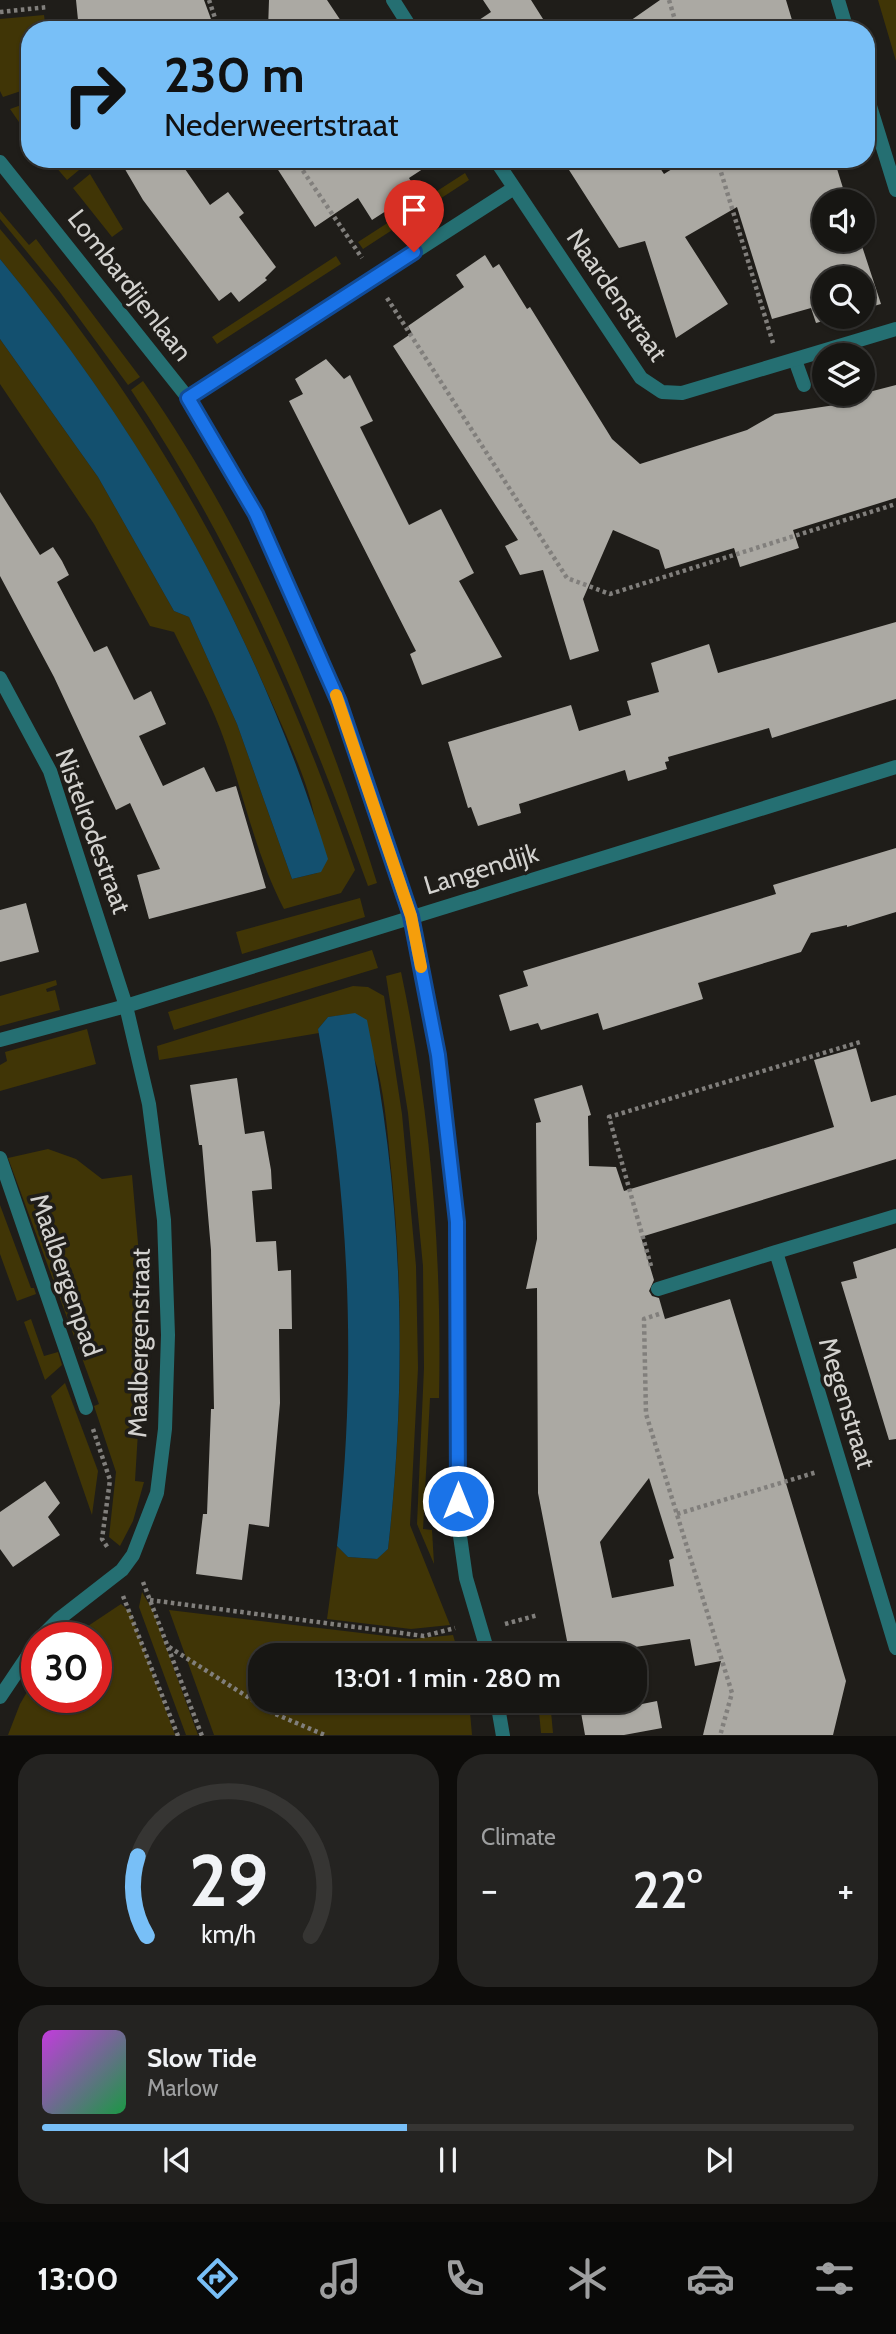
<!DOCTYPE html>
<html lang="en">
<head>
<meta charset="utf-8">
<style>
	:root { --surface:#171613; --page:#242321; --text:#f1f3f6; --muted:#9e9fa0; --line:#363533; --accent:#78bff7 }
	body { margin:0; font-family:Cabin,sans-serif; background:var(--page); color:var(--text); height:100vh; display:flex; flex-direction:column; font-size:26px; white-space:nowrap }
	* { box-sizing:border-box; margin:0 }
	p { font-size:23px; color:var(--muted) }
	.icon { flex:none; width:38px; height:38px; fill:none; stroke:currentColor; stroke-width:2; stroke-linecap:round; stroke-linejoin:round }
	.map { position:relative; height:1736px; overflow:hidden }
	.details { display:flex; flex-direction:column; gap:18px; padding:18px; background:#0d0c0a; flex:1 }
	.details>* { flex:none }
	.guide { position:absolute; left:21px; top:21px; width:854px; height:147px; border-radius:28px; box-shadow:0 2px 5px #0004,0 0 0 2px var(--line); background:#78bff7; color:#111; overflow:hidden }
	.buttons { position:absolute; left:812px; top:189px; display:grid; gap:14px }
	.buttons a { display:grid; place-items:center; width:63px; height:63px; border-radius:50%; background:var(--surface); box-shadow:0 2px 5px #0004,0 0 0 2px var(--line); font-size:35px }
	.speed { position:absolute; left:21px; top:1622px; display:flex; gap:14px; font-size:35px; font-weight:700; text-align:center }
	.speed>* { display:grid; place-content:center; width:91px; height:91px; border-radius:50%; background:var(--surface); box-shadow:0 2px 5px #0004,0 0 0 2px var(--line); line-height:1 }
	.speed .limit { border:10px solid #d22; background:#fff; color:#111 }
	.pin { position:absolute; display:grid; place-items:center; width:60px; height:60px; color:#fff; margin:-72px -30px; border-radius:50% 50% 50% 0; rotate:-45deg; box-shadow:0 0 7px #0007 }
	.pin .icon { rotate:45deg }
	.me { position:absolute; width:77px; margin:-38px; rotate:0deg; stroke-linejoin:round; filter:drop-shadow(0 0 5px #0008) }
	.turn { display:flex; align-items:center; gap:24px; height:147px; padding:0 28px; font-size:32px }
	.turn .icon { width:91px; height:91px; stroke-width:2.5 }
	.turn b { display:block; font-size:49px; line-height:60px }
	.big { font-size:52px; font-weight:600; line-height:1.1 }
	.details .tile { flex:1; display:flex; flex-direction:column; justify-content:center; gap:10px; min-width:0; padding:0 24px; border-radius:28px; background:var(--page) }
	.details .dial { align-items:center; gap:0 }
	.dial svg { height:182px; overflow:visible; fill:none; stroke:var(--line); stroke-width:7; stroke-linecap:round; text-anchor:middle }
	.dial text { fill:var(--text); stroke:none }
	.song { display:flex; align-items:center; gap:21px }
	.cover { width:84px; height:84px; border-radius:10px; background:linear-gradient(135deg,hsl(290 70% 55%),hsl(140 70% 35%)) }
	.played { height:7px; border-radius:4px; background:linear-gradient(90deg,var(--accent) 45%,var(--line) 45%) }
	.keys { display:flex; justify-content:space-around; direction:ltr }
	.heat { display:flex; justify-content:space-between; align-items:center; font-size:38px; direction:ltr }
	.details .tiles { flex:1; display:grid; gap:18px; grid-template-columns:1fr 1fr }
	.tile:last-child { grid-column:span 2 }
	.trip { position:absolute; left:248px; top:1643px; width:399px; height:70px; border-radius:28px; background:var(--surface); box-shadow:0 2px 5px #0004,0 0 0 2px var(--line); font-weight:600; line-height:70px; text-align:center }
	.tab-bar { display:flex; height:112px; justify-content:space-around; align-items:center; background:#090908; color:var(--muted) }
	.tab-bar .icon { width:49px; height:49px }
	.tab-bar .on { color:var(--accent) }
	.tab-bar b { font-size:32px; color:var(--text) }
	.map>svg:first-child { display:block }
	.green { fill:#403506 }
	.water { fill:#13506f }
	.building { fill:#aba9a3; fill-rule:evenodd }
	.lines { fill:none; stroke-linecap:round; stroke-linejoin:round }
	.path { stroke:#817f7c; stroke-width:4.5; stroke-dasharray:3.5 3.5; stroke-linecap:butt }
	.service { stroke:#256f72; stroke-width:14 }
	.minor { stroke:#256f72; stroke-width:14 }
	.route-casing { stroke:#114b97; stroke-width:18 }
	.route { stroke:#1a73e8; stroke-width:12 }
	.slow { stroke:#f59e0b; stroke-width:12 }
	.labels { text-anchor:middle; stroke-width:7; stroke-linejoin:round; paint-order:stroke }
	.street-label { font-size:26px; fill:#d3d2cf; stroke:#1f1d19 }
</style>
</head>
<body>
<div class="map">
<svg width="896" height="1736" viewBox="0 0 896 1736">
	<rect width="100%" height="100%" fill="#1f1d19"/>
	<path class="green" d="M878,0H896V61Z
		M44,15L46,30H30V88L3,97L0,91V19Z
		M30,102V138L10,109Z
		M49,159H82L85,165L67,180Z
		M465,173L469,180L363,249L358,242Z
		M90,174L123,229L112,237L73,188Z
		M0,211L29,245L36,239L140,377L128,385L59,291L0,219Z
		M0,229C169,428 270,625 355,870L341,893L284,909C257,857 245,801 226,745C213,706 192,669 174,632L150,626L94,524L0,384V339L98,477L174,611L189,617L237,724L292,879L317,873C316,854 317,833 314,815C307,777 278,717 262,681C194,527 106,389 0,259Z
		M336,256L341,264L217,344L212,337Z
		M143,381C250,535 322,705 377,883L368,886C303,707 237,549 131,390Z
		M360,898L365,917L242,954L236,932Z
		M372,950L378,968L174,1030L168,1012Z
		M401,972C431,1112 442,1255 439,1398H430L423,1529L432,1530L434,1564L417,1524L424,1368L423,1266L408,1113L386,976Z
		M56,980L57,985L46,989L47,992L55,990L60,1010L0,1026V996Z
		M353,986L368,987L384,996L402,1114L416,1266L418,1368L410,1525L450,1625L411,1629L327,1619L337,1546L348,1557L376,1559L388,1549C402,1426 404,1301 392,1178C388,1141 386,1103 377,1067C372,1049 360,1031 352,1014L328,1017L318,1029L319,1033L159,1060L157,1046Z
		M87,1029L96,1064L0,1091V1065L7,1061L5,1052Z
		M48,1149L76,1159L102,1179L132,1175L141,1277H149L150,1383H141L135,1481L144,1482L133,1521L120,1546L109,1537L116,1472L94,1406L99,1404L8,1158Z
		M0,1205L31,1288H34L36,1294L17,1301L0,1254Z
		M31,1319L44,1356L58,1352L62,1365L45,1380L24,1322Z
		M65,1383L98,1471L92,1515L51,1396Z
		M142,1592L153,1611L198,1735H186L139,1607Z
		M121,1604L130,1612L175,1735H8L20,1704L37,1675V1698H96V1638H70Z
		M169,1610L412,1639L453,1635L459,1655L261,1656V1701H469L472,1735H214Z
		M538,1701H550L553,1733H541Z"/>
	<path class="water" d="M0,259C147,438 260,637 328,859L321,872L292,879L237,724L189,617L174,611L98,477L0,339Z
		M355,1013L367,1020C403,1194 408,1373 388,1549L377,1559L348,1557L337,1546C357,1372 350,1201 318,1029L328,1017Z"/>
	<path class="building" d="M76,0H204L215,30H185L183,19L130,25L131,30H79Z
		M269,0H327L347,30H268Z
		M483,0H531L550,30H464L491,12Z
		M660,0H786L795,30H617Z
		M119,159H178L210,205L228,192L244,213L239,217L276,267L265,278L267,280L239,302L231,292L219,301L143,200Z
		M271,159H438L409,178L417,191L372,220L358,198L315,227Z
		M562,159H654L664,174L688,159H834L847,201H824V240H860L881,304L863,309V278H824V317H837L816,323L811,308L772,319L737,207L685,237L728,304L676,338L645,241L619,248Z
		M485,255L493,268L499,264L527,309L530,307L612,439L640,464L747,430L775,414L835,405L834,401L896,385V498L793,530L799,548L740,567L734,548L665,569L659,550L613,530L583,599L599,651L570,660L543,570L520,575L505,546L518,540L393,346L412,333L408,326L464,287L456,275Z
		M326,359L344,379L350,375L373,421L360,427L409,525L441,509L474,573L459,581L502,657L422,685L410,654L416,651L289,401L303,394L295,379Z
		M0,492L40,555L53,547L62,561L69,575L57,582L94,652L107,646L134,700L151,691L166,724L139,736L163,786L204,767L216,792L236,786L266,888L149,919L137,875L160,869L130,803L116,810L54,677L0,576Z
		M896,622V699L772,738L769,728L668,757L669,761L665,762L667,769L628,781L625,770L519,804L521,813L478,826L471,807L468,808L448,742L571,705L579,731L631,715L627,701L659,692L651,663L709,644L718,673Z
		M896,848V912L847,927V925L811,933L801,952L698,983L703,999L603,1030L598,1013L541,1030L538,1023L510,1031L499,995L528,986L523,971L776,894L773,885Z
		M26,903L39,952L0,962V910Z
		M856,1048L871,1102L896,1095V1159L641,1237L654,1280L649,1291L652,1296L659,1298L665,1319L730,1299L846,1681L833,1735H703L721,1661L695,1666L690,1639L635,1647L636,1650L622,1652L623,1656H570L538,1493L537,1288L526,1289L537,1239L536,1123L541,1122L534,1099L582,1085L591,1115L588,1116L589,1166L616,1167L624,1191L834,1127L814,1060ZM649,1478L674,1558L669,1560L674,1586L612,1598L600,1542Z
		M237,1078L245,1134L264,1131L271,1170L272,1189L252,1191L256,1242L276,1241L278,1271L291,1270L292,1329H279L280,1403L269,1527L249,1524L242,1580L196,1574L203,1514H207L211,1409H214L211,1250L202,1145H199L190,1085Z
		M896,1248V1439L889,1440L841,1282L857,1278L853,1262Z
		M45,1481L60,1503L48,1517L60,1535L13,1567L0,1549V1512Z
		M579,1701H631L632,1706L657,1701L662,1728L624,1735H585Z"/>
	<g class="lines">
		<path class="path" d="M209,0L219,30
			M669,0L678,30
			M0,12L48,7
			M295,159L362,258
			M717,159L773,343
			M387,298L567,578L610,594L896,504
			M651,1266L609,1117L860,1042
			M659,1314L644,1319L646,1414L732,1693L720,1736
			M93,1429L110,1480L102,1539L108,1548
			M677,1514L817,1472
			M143,1582L202,1736
			M123,1596L178,1736
			M150,1600L424,1636L455,1628
			M505,1624L538,1615
			M169,1647L273,1713L327,1736"/>
		<path class="service" d="M795,360L804,385"/>
		<path class="minor" d="M393,0L412,30
			M838,0L847,30
			M866,93L896,190
			M495,159L641,378L662,392L682,393L896,329
			M0,162L188,398L256,514L339,702L411,916L438,1055L457,1222L459,1529L466,1578L489,1656
			M188,398L514,188
			M0,678L50,771L126,1006L149,1104L164,1220L168,1335L165,1429L157,1493L133,1555L122,1570L59,1619L40,1638
			M0,1040L126,1006L896,767
			M0,1158L86,1408
			M896,1216L776,1252L896,1648
			M658,1289L776,1252
			M0,1697L37,1642
			M497,1701L503,1736"/>
	</g>
	<g class="lines">
		<defs>
			<path id="route" d="M414,252L188,398L256,514L339,702L411,916L438,1055L457,1222L458,1501"/>
		</defs>
		<use href="#route" class="route-casing"/>
		<use href="#route" class="route"/>
		<path class="slow" d="M336,695L411,916L421,967"/>
	</g>
	<g class="labels">
		<g class="street-label">
			<text transform="translate(130 285) rotate(52)" y="9">Lombardijenlaan</text>
			<text transform="translate(617 295) rotate(55)" y="9">Naardenstraat</text>
			<text transform="translate(93 831) rotate(70)" y="9">Nistelrodestraat</text>
			<text transform="translate(481 869) rotate(-17)" y="9">Langendijk</text>
			<text transform="translate(66 1275) rotate(71)" y="9">Maalbergenpad</text>
			<text transform="translate(139 1343) rotate(-89)" y="9">Maalbergenstraat</text>
			<text transform="translate(847 1403) rotate(73)" y="9">Megenstraat</text>
		</g>
	</g>
</svg>
<div class="buttons">
<a><svg class="icon" aria-label="sound" viewBox="0 0 24 24"><path d="M4 9h4l5-4v14l-5-4H4zM17 9q2 3 0 6"/></svg></a>
<a><svg class="icon" aria-label="search" viewBox="0 0 24 24"><circle cx="10" cy="10" r="6"/><path d="M15 15l6 6"/></svg></a>
<a><svg class="icon" aria-label="layers" viewBox="0 0 24 24"><path d="M12 4l9 5-9 5-9-5zM3 14l9 5 9-5"/></svg></a>
</div>
<div class="speed"><div class="limit">30</div></div>
<div class="pin" style="left:414px;top:252px;background:#d93025"><svg class="icon" aria-label="arrive" viewBox="0 0 24 24"><path d="M6 21V4h12l-3 4 3 4H6"/></svg></div>
<svg class="me" style="left:458px;top:1501px" viewBox="-20 -20 40 40"><circle r="17" fill="#1a73e8" stroke="#fff" stroke-width="3"/><path d="M0-11L8 9 0 5-8 9z" fill="#fff"/></svg>
<div class="trip">13:01 · 1 min · 280 m</div>
<div class="guide">
<div class="turn"><svg class="icon" aria-label="right" viewBox="0 0 24 24"><path d="M7 20v-9h11M14 6l5 5-5 5"/></svg><div><b>230 m</b>Nederweertstraat</div></div>
</div>
</div>
<section class="details">
<div class="tiles">
<div class="tile dial"><svg viewBox="0 0 100 80">
<path d="M14 69A42 42 0 1 1 86 69"/>
<path d="M14 69A42 42 0 0 1 10 34" stroke="#78bff7"/>
<text x="50" y="56" font-size="32" font-weight="700">29</text>
<text x="50" y="72" font-size="11">km/h</text>
</svg></div>
<div class="tile"><p>Climate</p>
<div class="heat"><a>−</a><b class="big">22°</b><a>+</a></div>
</div>
<div class="tile">
<div class="song"><i class="cover"></i><div><b>Slow Tide</b><p>Marlow</p></div></div>
<div class="played"></div>
<div class="keys"><svg class="icon" aria-label="previous" viewBox="0 0 24 24"><path d="M18 5L8 12l10 7zM5 5v14"/></svg><svg class="icon" aria-label="pause" viewBox="0 0 24 24"><path d="M8 5v14M16 5v14"/></svg><svg class="icon" aria-label="next" viewBox="0 0 24 24"><path d="M6 5l10 7-10 7zM19 5v14"/></svg></div>
</div>
</div>
</section>
<nav class="tab-bar">
<b>13:00</b>
<svg class="icon on" aria-label="directions" viewBox="0 0 24 24"><path d="M12 3l9 9-9 9-9-9zM9 14v-3h6M13 9l2 2-2 2"/></svg>
<svg class="icon" aria-label="music" viewBox="0 0 24 24"><path d="M9 18V5l10-2v13"/><circle cx="6" cy="18" r="3"/><circle cx="16" cy="16" r="3"/></svg>
<svg class="icon" aria-label="phone" viewBox="0 0 24 24"><path d="M5 4h4l2 5-3 2q2 4 5 5l2-3 5 2v4C11 20 4 13 5 4z"/></svg>
<svg class="icon" aria-label="climate" viewBox="0 0 24 24"><path d="M12 3v18M4 7l16 10M4 17L20 7"/></svg>
<svg class="icon" aria-label="car" viewBox="0 0 24 24"><path d="M5 17H2v-5l4-1 3-4h7l3 4 3 1v5h-3M9 17h6M6 11h13"/><circle cx="7" cy="17" r="2"/><circle cx="17" cy="17" r="2"/></svg>
<svg class="icon" aria-label="filters" viewBox="0 0 24 24"><path d="M4 7h16M4 17h16"/><circle cx="9" cy="7" r="2"/><circle cx="15" cy="17" r="2"/></svg>
</nav>
</body>
</html>
